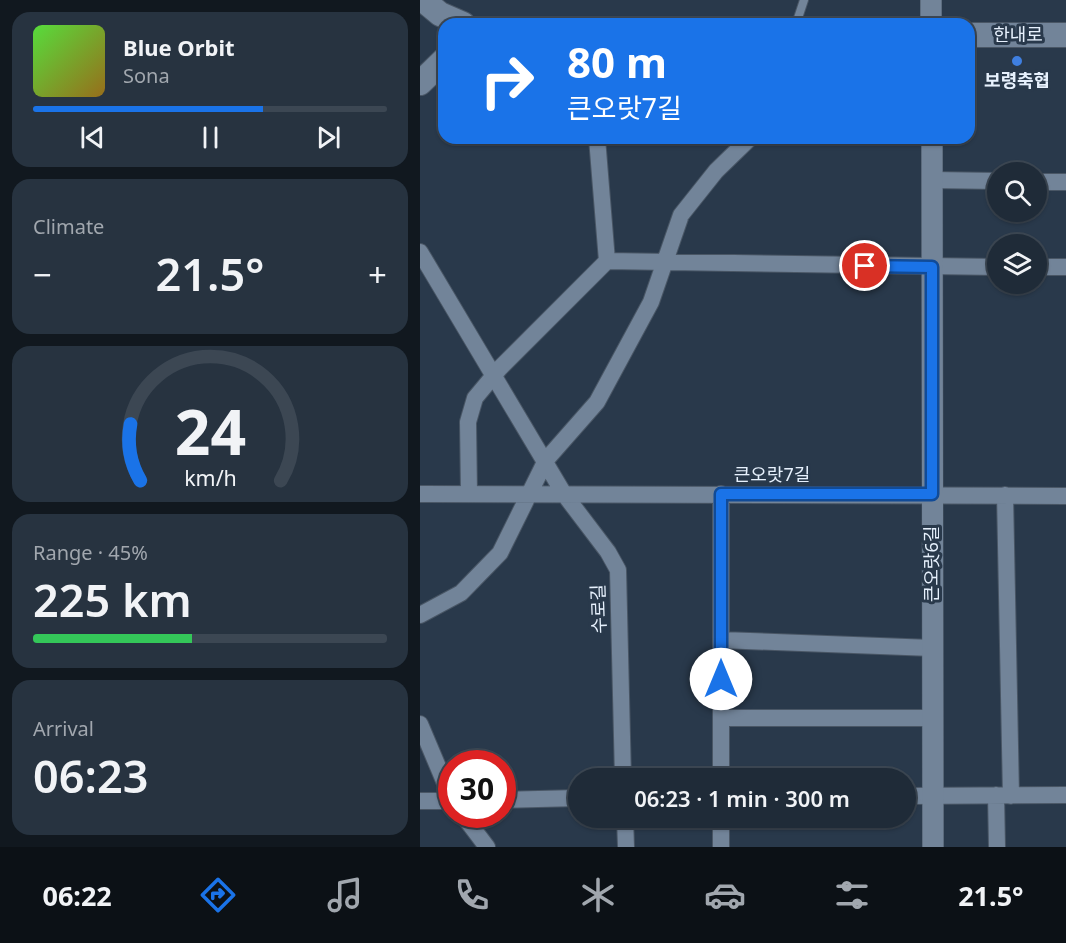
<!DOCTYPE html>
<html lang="en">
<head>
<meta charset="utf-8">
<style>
	:root { --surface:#1f2b38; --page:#273340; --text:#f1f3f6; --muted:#a1a7ae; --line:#3c4753; --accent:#1a73e8 }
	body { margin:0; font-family:"Noto Sans","Noto Sans KR",sans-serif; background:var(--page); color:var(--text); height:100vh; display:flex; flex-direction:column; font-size:22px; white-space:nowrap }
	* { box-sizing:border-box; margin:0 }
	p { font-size:20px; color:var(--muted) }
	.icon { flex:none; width:33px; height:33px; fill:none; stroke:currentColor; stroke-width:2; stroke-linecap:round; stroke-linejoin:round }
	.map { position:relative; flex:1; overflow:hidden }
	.side { display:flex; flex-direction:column; gap:12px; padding:12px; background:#11181f; width:420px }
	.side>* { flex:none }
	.hud { position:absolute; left:18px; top:18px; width:537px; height:126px; border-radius:18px; box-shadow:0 2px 4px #0004,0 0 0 2px var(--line); background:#1a73e8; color:#fff; overflow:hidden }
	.buttons { position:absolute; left:567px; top:162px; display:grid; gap:12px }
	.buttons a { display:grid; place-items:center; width:60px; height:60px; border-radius:50%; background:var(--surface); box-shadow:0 2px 4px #0004,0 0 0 2px var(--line); font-size:30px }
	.speed { position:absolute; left:18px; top:750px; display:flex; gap:12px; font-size:30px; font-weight:700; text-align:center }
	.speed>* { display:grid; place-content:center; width:78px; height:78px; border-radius:50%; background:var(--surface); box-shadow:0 2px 4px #0004,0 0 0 2px var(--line); line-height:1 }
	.speed .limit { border:9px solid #d22; background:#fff; color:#111 }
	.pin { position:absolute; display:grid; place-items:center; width:51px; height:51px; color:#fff; margin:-26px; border:3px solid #fff; border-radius:50%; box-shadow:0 2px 6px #0007 }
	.me { position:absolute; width:66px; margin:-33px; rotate:0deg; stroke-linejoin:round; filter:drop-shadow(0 0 4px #0008) }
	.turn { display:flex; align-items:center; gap:21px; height:126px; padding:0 30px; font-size:27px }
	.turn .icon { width:78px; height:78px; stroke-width:2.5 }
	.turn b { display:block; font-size:42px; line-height:51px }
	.big { font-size:45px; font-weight:600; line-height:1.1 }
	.side .tile { flex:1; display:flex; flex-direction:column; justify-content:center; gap:9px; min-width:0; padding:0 21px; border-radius:18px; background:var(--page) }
	.side .dial { align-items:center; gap:0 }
	.dial svg { height:156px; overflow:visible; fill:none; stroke:var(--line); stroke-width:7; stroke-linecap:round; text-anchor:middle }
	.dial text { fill:var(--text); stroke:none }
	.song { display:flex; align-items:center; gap:18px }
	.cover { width:72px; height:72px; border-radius:9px; background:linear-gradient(135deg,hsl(110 70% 55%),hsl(40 70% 35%)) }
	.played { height:6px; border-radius:3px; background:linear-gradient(90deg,var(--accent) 65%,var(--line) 65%) }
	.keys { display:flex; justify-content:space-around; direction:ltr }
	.heat { display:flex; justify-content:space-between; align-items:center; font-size:33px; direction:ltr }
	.charge { height:9px; border-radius:4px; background:linear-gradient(90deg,#34c759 45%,var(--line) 0) }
	.trip { position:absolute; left:148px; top:768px; width:348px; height:60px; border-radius:30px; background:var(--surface); box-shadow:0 2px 4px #0004,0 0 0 2px var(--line); font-weight:600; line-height:60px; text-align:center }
	.dock { display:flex; height:96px; justify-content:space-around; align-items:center; background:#0c1116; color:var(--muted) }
	.dock .icon { width:42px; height:42px }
	.dock .on { color:var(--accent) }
	.dock b { font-size:27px; color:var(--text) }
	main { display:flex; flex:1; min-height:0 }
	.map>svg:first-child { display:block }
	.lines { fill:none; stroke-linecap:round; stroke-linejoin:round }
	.service-casing { stroke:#495665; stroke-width:10 }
	.minor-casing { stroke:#495665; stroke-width:18 }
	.tertiary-casing { stroke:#495665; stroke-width:22 }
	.secondary-casing { stroke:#495665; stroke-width:26 }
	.service { stroke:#728499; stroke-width:8 }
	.minor { stroke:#728499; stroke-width:16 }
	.tertiary { stroke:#728499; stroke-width:21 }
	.secondary { stroke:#728499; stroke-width:24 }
	.route-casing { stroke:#114b97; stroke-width:15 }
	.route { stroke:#1a73e8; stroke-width:10 }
	.shop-dot { fill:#3f7fe0; stroke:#29394b; stroke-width:2 }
	.labels { text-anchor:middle; stroke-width:6; stroke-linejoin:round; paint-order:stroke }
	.street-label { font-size:18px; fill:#e7f1fd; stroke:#29394b }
	.poi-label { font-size:18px; font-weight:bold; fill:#e7f1fd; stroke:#29394b }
</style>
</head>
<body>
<main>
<section class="side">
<div class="tile">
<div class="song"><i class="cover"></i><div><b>Blue Orbit</b><p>Sona</p></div></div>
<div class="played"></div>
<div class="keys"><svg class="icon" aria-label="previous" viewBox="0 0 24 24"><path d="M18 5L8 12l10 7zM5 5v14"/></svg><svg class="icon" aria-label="pause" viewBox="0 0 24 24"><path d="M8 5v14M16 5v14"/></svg><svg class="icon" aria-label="next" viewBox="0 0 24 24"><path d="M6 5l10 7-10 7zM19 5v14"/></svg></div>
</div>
<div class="tile"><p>Climate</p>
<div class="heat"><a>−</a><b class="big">21.5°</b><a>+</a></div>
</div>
<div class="tile dial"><svg viewBox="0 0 100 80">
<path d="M14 69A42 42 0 1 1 86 69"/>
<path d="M14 69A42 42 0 0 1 9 40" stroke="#1a73e8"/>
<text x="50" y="56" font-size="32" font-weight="700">24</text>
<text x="50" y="72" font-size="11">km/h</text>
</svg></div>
<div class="tile"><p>Range · 45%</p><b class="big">225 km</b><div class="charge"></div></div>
<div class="tile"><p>Arrival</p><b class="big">06:23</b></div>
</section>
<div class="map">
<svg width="646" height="847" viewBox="0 0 646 847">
	<rect width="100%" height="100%" fill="#29394b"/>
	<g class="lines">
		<defs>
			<path id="service" d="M376,24L384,0"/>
			<path id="minor" d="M177,138L187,261L578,267
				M512,180L578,181
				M616,182H646
				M0,252L144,494L188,552L198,570L203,778
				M616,267H646
				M0,494L646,496
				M49,494L48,422L55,398L80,368L187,261
				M301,494V778
				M585,495L591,796
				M0,615L41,593L80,553L126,460L177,402L231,302L261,215L296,171L330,138
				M301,640L512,648
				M301,718H513
				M0,724L32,800
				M576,795L577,847
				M486,796L646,795
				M82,800L159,798
				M0,801H32
				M42,814L67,847
				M205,818L206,847
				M301,818V847"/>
			<path id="tertiary" d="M511,0V24
				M512,138L513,847"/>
			<path id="secondary" d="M3,0L20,14L43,24
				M549,35H646
				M0,83L24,60"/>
		</defs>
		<use href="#service" class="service-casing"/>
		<use href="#minor" class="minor-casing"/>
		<use href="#tertiary" class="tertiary-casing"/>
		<use href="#secondary" class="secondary-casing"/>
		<use href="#service" class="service"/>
		<use href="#minor" class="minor"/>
		<use href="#tertiary" class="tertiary"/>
		<use href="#secondary" class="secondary"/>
	</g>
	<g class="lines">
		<defs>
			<path id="route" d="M301,679V494H512V267L445,266"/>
		</defs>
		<use href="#route" class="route-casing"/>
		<use href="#route" class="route"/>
	</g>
	<circle class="shop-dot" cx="597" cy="61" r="6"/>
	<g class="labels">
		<g class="street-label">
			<text x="598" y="41">한내로</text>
			<text x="352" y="481">큰오랏7길</text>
			<text transform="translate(512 564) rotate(-90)" y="6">큰오랏6길</text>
			<text transform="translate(179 609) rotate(-92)" y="6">수로길</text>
		</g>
		<g class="poi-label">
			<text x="597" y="87">보령축협</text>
		</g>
	</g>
</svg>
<div class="buttons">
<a><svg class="icon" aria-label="search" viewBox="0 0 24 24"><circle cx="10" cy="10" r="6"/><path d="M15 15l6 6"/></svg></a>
<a><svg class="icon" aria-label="layers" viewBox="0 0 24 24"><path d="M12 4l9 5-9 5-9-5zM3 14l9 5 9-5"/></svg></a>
</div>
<div class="speed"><div class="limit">30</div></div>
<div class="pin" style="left:445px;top:266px;background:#d93025"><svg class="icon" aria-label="arrive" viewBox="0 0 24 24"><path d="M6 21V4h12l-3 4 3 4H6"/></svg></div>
<svg class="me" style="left:301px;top:679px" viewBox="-20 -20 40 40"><circle r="19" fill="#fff"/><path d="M0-13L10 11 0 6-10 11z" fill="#1a73e8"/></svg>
<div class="trip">06:23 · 1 min · 300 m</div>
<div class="hud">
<div class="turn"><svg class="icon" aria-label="right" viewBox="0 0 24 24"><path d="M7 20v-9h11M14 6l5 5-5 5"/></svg><div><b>80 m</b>큰오랏7길</div></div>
</div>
</div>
</main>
<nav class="dock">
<b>06:22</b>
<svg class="icon on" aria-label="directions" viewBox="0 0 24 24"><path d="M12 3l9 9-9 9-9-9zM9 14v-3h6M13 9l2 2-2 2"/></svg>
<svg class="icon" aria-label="music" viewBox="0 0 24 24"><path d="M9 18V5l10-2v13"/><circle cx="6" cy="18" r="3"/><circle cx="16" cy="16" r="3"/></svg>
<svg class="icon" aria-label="phone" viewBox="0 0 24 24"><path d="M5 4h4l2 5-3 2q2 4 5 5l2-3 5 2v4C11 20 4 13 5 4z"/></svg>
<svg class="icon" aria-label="climate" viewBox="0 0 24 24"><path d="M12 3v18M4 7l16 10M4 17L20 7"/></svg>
<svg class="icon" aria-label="car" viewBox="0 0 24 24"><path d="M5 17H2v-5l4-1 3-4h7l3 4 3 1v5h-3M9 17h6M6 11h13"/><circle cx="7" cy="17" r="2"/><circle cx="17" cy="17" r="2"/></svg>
<svg class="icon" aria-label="filters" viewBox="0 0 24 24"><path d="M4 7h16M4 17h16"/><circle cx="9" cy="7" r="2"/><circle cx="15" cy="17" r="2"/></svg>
<b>21.5°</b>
</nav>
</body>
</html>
